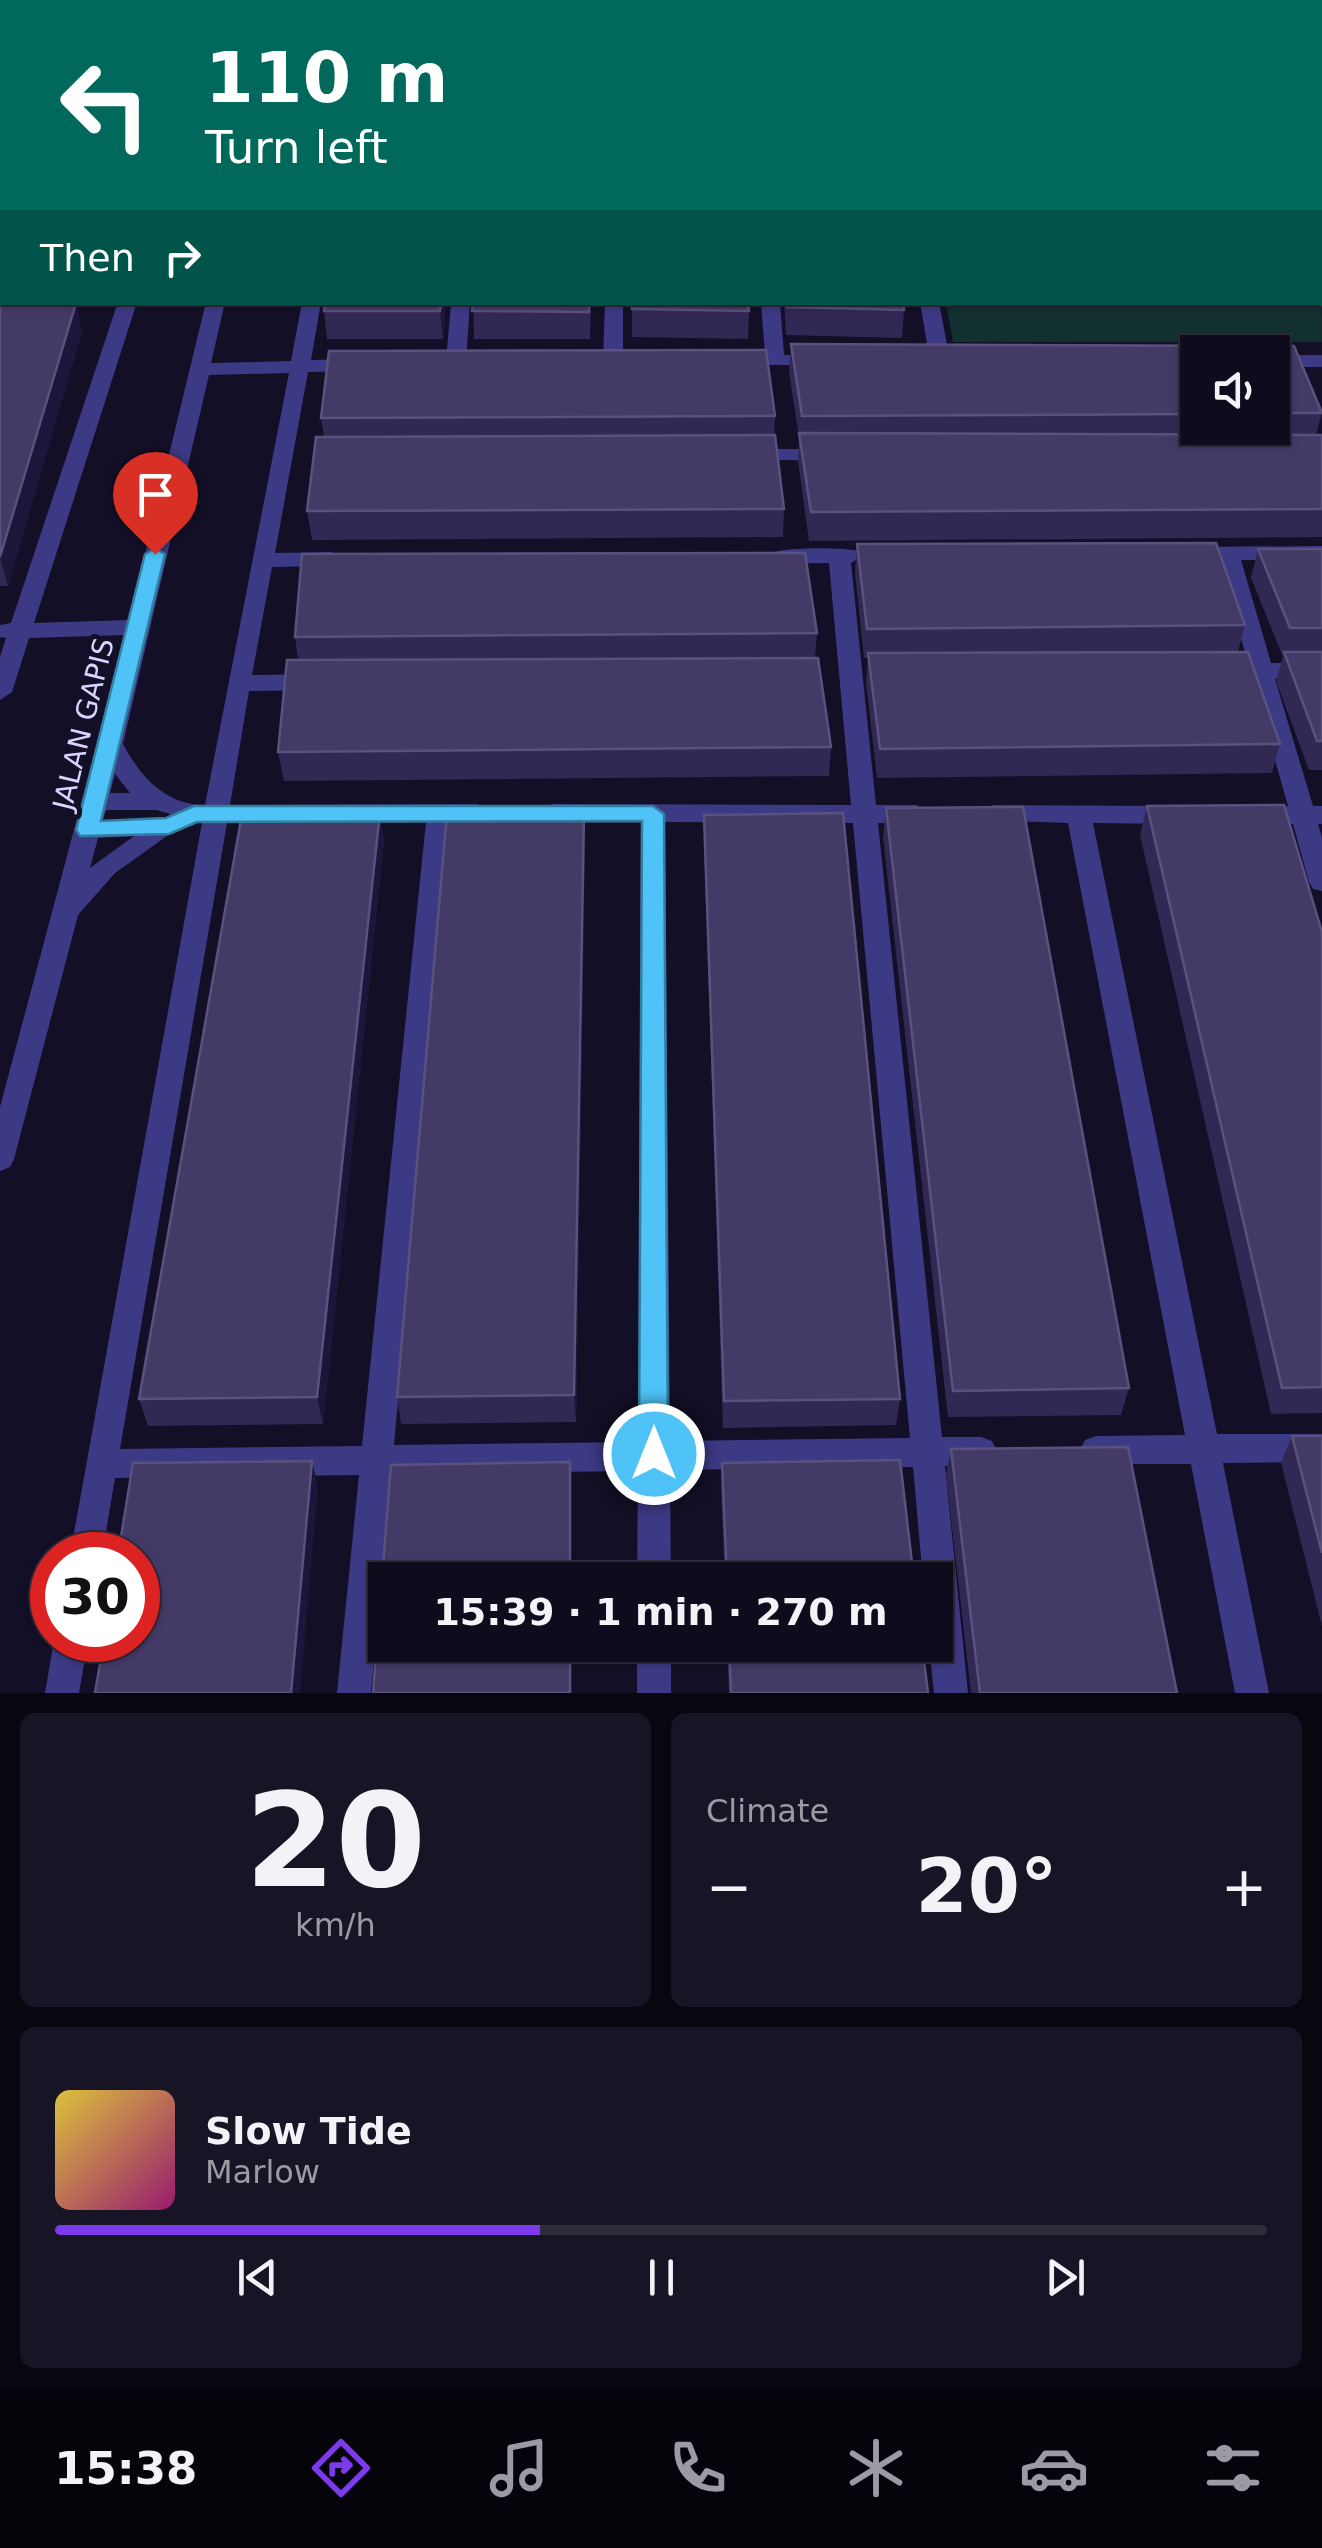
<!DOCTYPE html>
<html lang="en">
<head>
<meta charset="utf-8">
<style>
	:root { --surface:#0e0b1c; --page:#171425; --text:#f1f3f6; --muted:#9b9ba3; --line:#2e2b3b; --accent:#7c3aed }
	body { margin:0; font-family:"DejaVu Sans",sans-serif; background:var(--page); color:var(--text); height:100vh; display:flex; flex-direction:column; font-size:38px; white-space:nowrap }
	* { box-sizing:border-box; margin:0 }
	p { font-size:32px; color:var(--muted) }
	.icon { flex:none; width:55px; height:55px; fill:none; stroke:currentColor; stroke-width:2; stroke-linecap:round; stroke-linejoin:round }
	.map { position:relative; height:1693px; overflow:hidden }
	.side { display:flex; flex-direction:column; gap:20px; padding:20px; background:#08060f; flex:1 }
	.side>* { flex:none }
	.guide { position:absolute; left:0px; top:0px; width:1322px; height:305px; box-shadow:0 2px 8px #0004,0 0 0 2px var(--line); background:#00695c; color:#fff; overflow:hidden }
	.buttons { position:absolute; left:1180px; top:335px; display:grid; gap:20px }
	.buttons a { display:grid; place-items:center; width:110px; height:110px; border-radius:0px; background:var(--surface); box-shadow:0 2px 8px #0004,0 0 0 2px var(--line); font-size:50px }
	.speed { position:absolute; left:30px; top:1532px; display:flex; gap:20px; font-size:50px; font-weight:700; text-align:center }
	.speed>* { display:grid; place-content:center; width:130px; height:130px; border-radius:50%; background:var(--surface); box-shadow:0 2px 8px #0004,0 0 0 2px var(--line); line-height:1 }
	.speed .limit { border:15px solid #d22; background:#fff; color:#111 }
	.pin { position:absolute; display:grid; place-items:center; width:85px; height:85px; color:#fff; margin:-102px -42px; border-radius:50% 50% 50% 0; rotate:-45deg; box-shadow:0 0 10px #0007 }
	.pin .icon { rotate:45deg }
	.me { position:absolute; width:110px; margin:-55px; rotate:0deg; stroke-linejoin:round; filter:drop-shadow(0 0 8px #0008) }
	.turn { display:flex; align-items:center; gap:35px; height:210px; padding:0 40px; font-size:45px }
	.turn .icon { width:130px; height:130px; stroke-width:2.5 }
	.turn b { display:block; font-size:70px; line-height:85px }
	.then { display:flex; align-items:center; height:95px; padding:0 40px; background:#0003; gap:20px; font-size:38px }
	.big { font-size:75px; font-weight:700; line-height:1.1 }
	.side .widget { flex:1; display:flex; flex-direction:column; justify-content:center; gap:15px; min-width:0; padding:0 35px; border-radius:15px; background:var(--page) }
	.side .dial { align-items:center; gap:0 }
	.dial b { font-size:130px; line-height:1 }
	.song { display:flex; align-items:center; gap:30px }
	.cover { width:120px; height:120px; border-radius:15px; background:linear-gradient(135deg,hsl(50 70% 55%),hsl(320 70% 35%)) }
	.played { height:10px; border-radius:5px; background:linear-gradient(90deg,var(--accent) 40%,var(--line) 40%) }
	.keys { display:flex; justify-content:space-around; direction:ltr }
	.heat { display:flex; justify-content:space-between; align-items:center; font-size:55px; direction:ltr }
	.side .tiles { flex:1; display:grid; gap:20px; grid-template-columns:1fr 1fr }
	.widget:last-child { grid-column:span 2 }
	.trip { position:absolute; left:368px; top:1562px; width:585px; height:100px; border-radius:0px; background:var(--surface); box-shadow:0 2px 8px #0004,0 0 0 2px var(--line); font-weight:700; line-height:100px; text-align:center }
	.tab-bar { display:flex; height:160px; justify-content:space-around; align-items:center; background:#06040b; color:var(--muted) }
	.tab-bar .icon { width:70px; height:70px }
	.tab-bar .active { color:var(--accent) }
	.tab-bar b { font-size:45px; color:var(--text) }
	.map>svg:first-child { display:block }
	.green { fill:#12302f }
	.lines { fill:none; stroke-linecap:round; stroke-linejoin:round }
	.minor { fill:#3d3a85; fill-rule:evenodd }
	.wall { fill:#312854; fill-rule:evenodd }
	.shaded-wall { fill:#1d163a }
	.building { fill:#433a66; stroke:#5a527e; stroke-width:2.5 }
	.route { fill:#4fc3f7; stroke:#337fa1; stroke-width:2.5 }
	.labels { text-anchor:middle; stroke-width:10; stroke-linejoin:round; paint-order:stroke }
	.street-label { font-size:28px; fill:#d9d4ff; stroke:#130f26 }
</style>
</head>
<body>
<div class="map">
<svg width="1322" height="1693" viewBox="0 0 1322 1693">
	<rect width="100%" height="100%" fill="#130f26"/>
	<path class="green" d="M1320,221L1322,342H953L946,303L1320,302Z"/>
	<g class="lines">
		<path class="minor" d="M302,0H318L320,2H304Z
			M0,28H2V38H0Z
			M1320,40H1322V50H1320Z
			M0,46H2V56H0Z
			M0,70H2V80H0Z
			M1320,203H1322V213H1320Z
			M118,302H137L34,623L129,620L206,302H225L211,363L291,361L302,302H321L311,360L358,359L368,365L358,371L308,372L275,553L332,552L343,559L332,566L272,567L252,675L319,674L331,682L319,690L249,691L230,805L477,804L489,813L477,822H451L394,1445L638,1442L641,822H552L540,813L552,804L851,805L829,563L772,564L761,557C773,546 842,547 860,551L863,556L851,563L876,805H917L929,814L917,823H878L942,1437H981L992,1441L997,1451L992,1461L981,1465L945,1466L968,1693H934L929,1645H935V1580H923L913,1467L670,1470L671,1580H637L638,1471L391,1474L371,1693H337L359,1475L115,1478L102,1555H70L202,823L156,810H106L103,820L169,817L181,826L115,873L78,915L14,1159L10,1167L0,1171V1107L126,635L29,638L12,692L0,700V657L6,638L0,637V625L11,623ZM289,373L205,805C165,805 140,776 123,744L209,375ZM115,774L130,793H110ZM426,822L362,1446L120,1449L227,823ZM665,822L853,823L910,1438L670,1441ZM134,836L90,868L98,838Z
			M451,302H470L466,363L456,369L446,363Z
			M605,302H623V360L613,366L603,360Z
			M761,302H780L784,355H823L833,361L830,365H726V357L765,355Z
			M920,302H939L950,361L947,365L940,367L930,361Z
			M1272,355H1322V367H1272Z
			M747,449H832L842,455L832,461L740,459L737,455Z
			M1322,546V560H1241L1271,663H1322V679H1275L1313,806H1322V824H1318L1322,838V891L1313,889L1309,882L1293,824H1252L1240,815L1252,806H1288L1252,679H1224L1212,671L1224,663H1248L1219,561H1187L1176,554L1187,547Z
			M992,805L1177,806L1189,815L1177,824L1093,823L1217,1434H1322V1462L1223,1463L1269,1693H1235L1191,1464H1096L1085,1460L1080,1450L1085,1440L1096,1436L1185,1435L1068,823L983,820L980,814Z
			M54,1640H88L79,1693H45Z
			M637,1645H671V1693H637Z"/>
	</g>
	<path class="wall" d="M1320,61H1322V188H1320Z
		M2,212V302H0V218Z
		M325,302H446L443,339H327L324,311Z
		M473,302H591L590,339H474Z
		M632,302L749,311L748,339L632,337Z
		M784,302H903L904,310L902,338L786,335Z
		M0,303L82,331L8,586H0Z
		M791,344L1294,346L1322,412L1316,435H1322V537L809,541L798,461L799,437L789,372ZM1198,352H1272V428H1198Z
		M775,416L774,435L784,509L783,537L312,540L307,511L324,437L321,418Z
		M857,544L1245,625L1238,652L1280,744L1272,773L877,778L866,682L868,658H864L855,573Z
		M1258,549H1322V770H1309L1276,681L1283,657L1251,578Z
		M817,633L815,658L831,747L829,776L284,781L278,752L298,660L295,637Z
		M1147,806L1322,932V1413L1271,1414L1140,835Z
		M886,808L1129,1388L1121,1415L948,1417L883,837Z
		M584,811L585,840L576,1422L401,1424L397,1397Z
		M380,812L384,841L323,1424L148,1426L139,1399Z
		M704,815L900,1399L896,1425L723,1428L704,844Z
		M1292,1436H1322V1626L1281,1463Z
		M951,1449L1177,1693H971L946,1475Z
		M722,1463L914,1580H725L721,1489Z
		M727,1645H922L928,1693H729Z"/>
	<path class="shaded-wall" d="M2,118V161L0,168V125Z
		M441,302H446L443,339L440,311Z
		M76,303L82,331L8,586L0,557Z
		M584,811L585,840L576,1422L574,1395Z
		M380,812L384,841L323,1424L317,1397Z
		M312,1461L318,1487L300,1693H291Z
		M570,1462L571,1488V1580H570Z
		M570,1645H572V1693H570Z"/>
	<path class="building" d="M1320,61H1322V104H1320Z
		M0,85H2V118L0,125Z
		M1320,114H1322V161H1320Z
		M2,212V275H0V218Z
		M325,302H441L440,311H324Z
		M473,302H589V312L472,311Z
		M632,302H748L749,311L632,309Z
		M787,302H903L904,310L787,307Z
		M0,303H76L0,557Z
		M791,344L1294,346L1322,413H1272V352H1198V414L802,416Z
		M766,350L775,416L321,418L329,351Z
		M799,433L1322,435V509L811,512Z
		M775,435L784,509L307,511L316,437Z
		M1216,543L1245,625L867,629L857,544Z
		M1258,549H1322V628H1290Z
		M805,553L817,633L295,637L302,554Z
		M1248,652L1280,744L880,749L868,653Z
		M1284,652H1322V741H1317Z
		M818,658L831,747L278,752L287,660Z
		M1284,805L1322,932V1387L1282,1388L1147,806Z
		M1023,807L1129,1388L953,1391L886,808Z
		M584,811L574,1395L397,1397L447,813Z
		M380,812L317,1397L139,1399L242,814Z
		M843,813L900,1399L724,1401L704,815Z
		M1292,1436H1322V1553Z
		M1128,1447L1177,1693H980L951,1449Z
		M900,1460L914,1580H727L722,1463Z
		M312,1461L291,1693H95L104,1640H138V1555H118L133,1463Z
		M570,1462V1580H385V1645H570V1693H373L391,1465Z
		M729,1645H922L928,1693H731Z"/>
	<path class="route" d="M155,548L165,554L101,821L166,818L194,806H653L664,814L668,1454L664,1463L654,1467L643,1463L639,1454L642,821L197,822L169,834L80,836L76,830L145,554Z"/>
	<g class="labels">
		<g class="street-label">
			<text transform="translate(83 724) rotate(-76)" y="10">JALAN GAPIS</text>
		</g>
	</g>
</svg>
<div class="buttons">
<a><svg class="icon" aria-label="sound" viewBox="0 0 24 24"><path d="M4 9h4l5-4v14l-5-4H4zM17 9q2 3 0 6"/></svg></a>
</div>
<div class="speed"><div class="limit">30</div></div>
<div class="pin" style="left:155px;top:554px;background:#d93025"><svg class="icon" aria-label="arrive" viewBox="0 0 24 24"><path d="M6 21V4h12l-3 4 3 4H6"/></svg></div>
<svg class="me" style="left:654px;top:1454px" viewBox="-20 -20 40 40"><circle r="17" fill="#4fc3f7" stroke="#fff" stroke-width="3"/><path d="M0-11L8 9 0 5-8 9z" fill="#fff"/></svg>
<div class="trip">15:39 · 1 min · 270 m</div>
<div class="guide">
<div class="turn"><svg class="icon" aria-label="left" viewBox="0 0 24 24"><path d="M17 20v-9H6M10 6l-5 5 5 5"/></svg><div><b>110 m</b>Turn left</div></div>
<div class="then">Then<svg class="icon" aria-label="right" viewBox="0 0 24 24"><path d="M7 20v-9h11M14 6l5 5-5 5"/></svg></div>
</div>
</div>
<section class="side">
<div class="tiles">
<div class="widget dial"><b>20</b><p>km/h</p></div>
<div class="widget"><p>Climate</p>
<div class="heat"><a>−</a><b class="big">20°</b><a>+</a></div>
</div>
<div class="widget">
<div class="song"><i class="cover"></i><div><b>Slow Tide</b><p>Marlow</p></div></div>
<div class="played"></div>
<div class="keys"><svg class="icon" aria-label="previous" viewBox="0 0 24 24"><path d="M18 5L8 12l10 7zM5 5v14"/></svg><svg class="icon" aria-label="pause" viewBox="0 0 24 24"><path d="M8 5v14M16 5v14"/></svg><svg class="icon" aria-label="next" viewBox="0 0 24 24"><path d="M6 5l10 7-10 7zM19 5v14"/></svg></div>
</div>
</div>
</section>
<nav class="tab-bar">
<b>15:38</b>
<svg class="icon active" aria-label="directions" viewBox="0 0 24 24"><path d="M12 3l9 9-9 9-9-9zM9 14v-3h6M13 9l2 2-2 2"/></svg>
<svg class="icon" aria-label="music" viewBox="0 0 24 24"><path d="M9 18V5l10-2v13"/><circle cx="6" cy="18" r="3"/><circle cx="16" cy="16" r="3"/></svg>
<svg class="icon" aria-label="phone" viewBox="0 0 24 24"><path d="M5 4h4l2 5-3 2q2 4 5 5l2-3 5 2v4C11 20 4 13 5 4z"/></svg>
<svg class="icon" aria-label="climate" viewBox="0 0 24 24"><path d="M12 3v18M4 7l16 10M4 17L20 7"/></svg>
<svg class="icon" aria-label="car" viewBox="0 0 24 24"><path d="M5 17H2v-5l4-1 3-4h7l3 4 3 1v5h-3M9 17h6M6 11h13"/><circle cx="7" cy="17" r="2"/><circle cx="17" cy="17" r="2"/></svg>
<svg class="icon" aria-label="filters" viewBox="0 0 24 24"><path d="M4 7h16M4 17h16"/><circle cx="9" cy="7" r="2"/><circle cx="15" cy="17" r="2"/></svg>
</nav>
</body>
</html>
